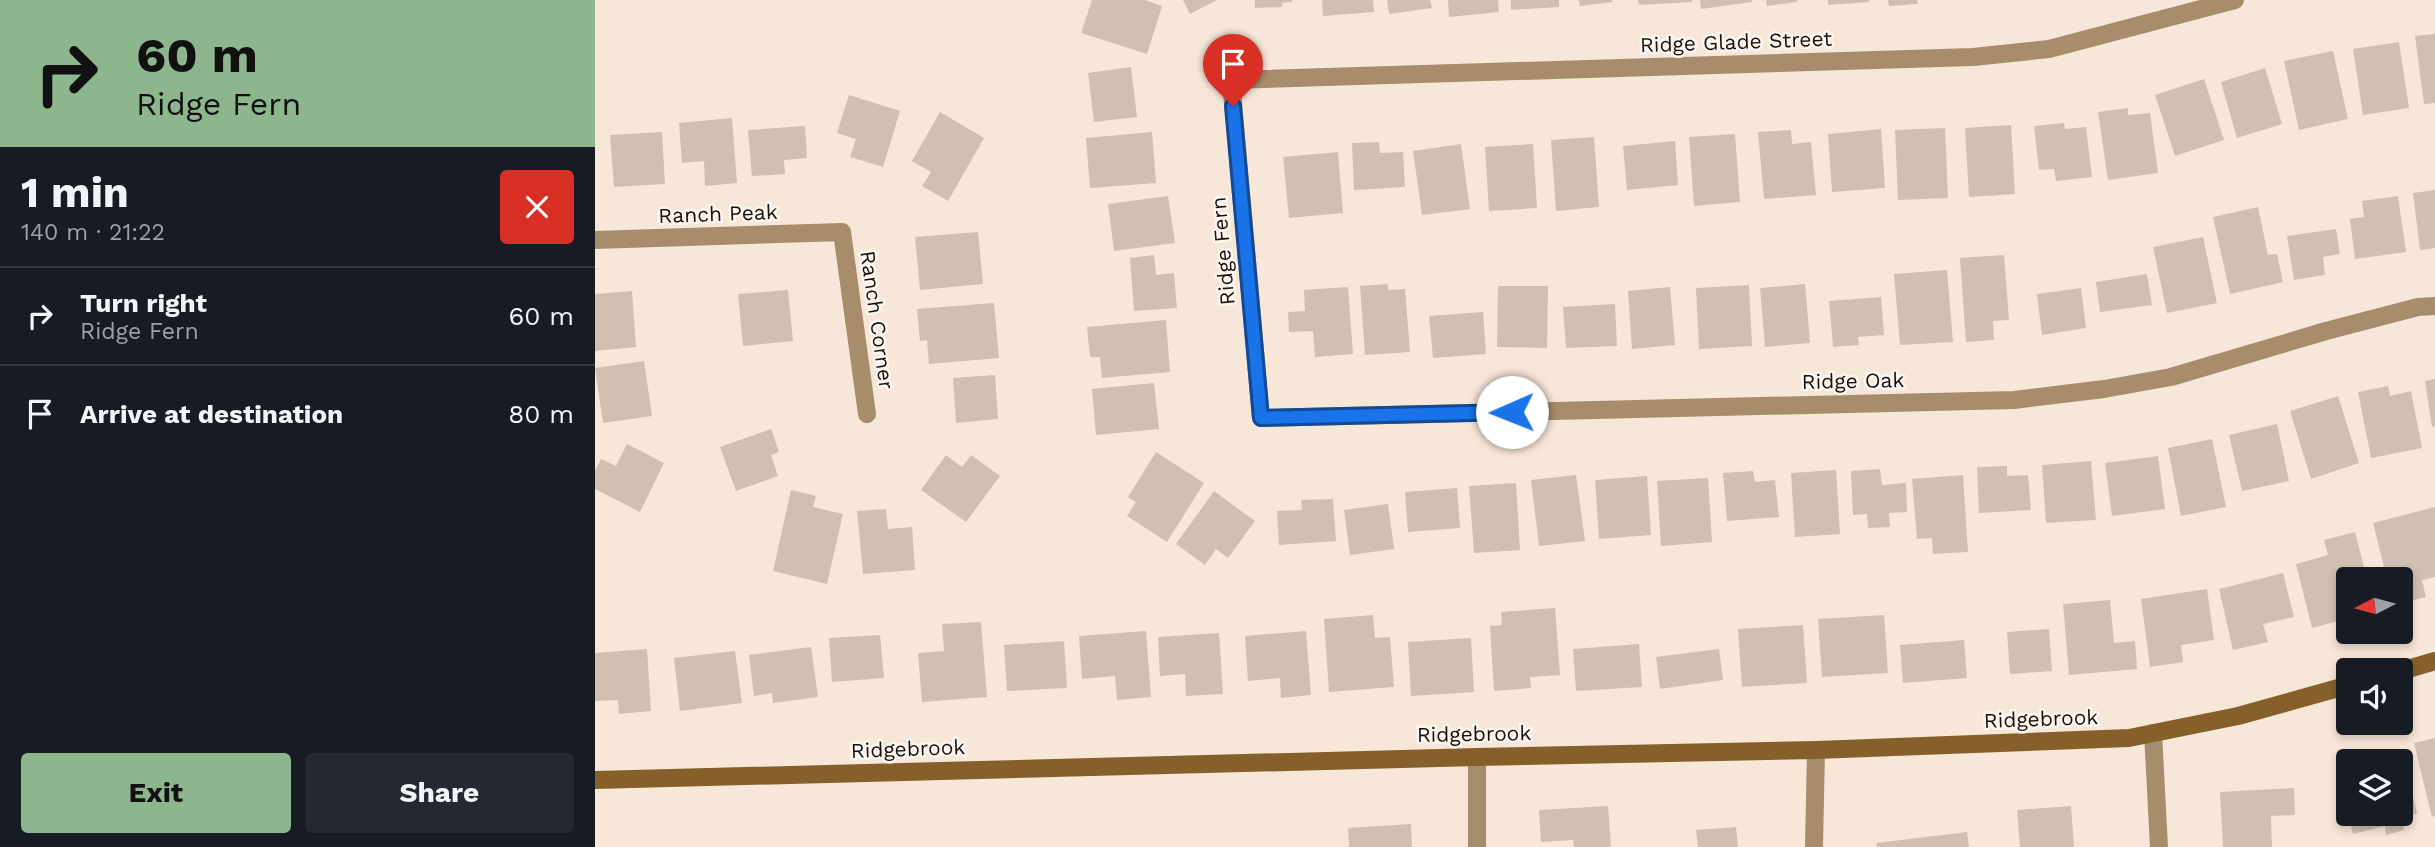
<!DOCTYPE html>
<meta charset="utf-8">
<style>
:root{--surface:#171b24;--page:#242831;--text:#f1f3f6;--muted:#9ea1a6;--line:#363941;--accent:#8db58e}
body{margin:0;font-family:"Work Sans",sans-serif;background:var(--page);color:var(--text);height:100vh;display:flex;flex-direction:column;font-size:26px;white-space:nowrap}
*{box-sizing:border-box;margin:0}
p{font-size:23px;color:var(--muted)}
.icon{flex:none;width:38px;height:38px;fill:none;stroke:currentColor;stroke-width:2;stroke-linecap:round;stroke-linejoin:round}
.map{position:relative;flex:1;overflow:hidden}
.details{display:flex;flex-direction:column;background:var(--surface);width:595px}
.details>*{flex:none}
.top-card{background:#8db58e;color:#111;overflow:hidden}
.needle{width:46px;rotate:264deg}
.tools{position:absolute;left:1741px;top:567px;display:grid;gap:14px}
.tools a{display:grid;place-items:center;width:77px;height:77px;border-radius:7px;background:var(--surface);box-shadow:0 4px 10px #0003;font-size:35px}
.pin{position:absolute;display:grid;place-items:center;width:60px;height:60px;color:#fff;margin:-72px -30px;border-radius:50% 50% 50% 0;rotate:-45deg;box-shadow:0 0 7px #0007}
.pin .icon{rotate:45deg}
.me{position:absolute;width:77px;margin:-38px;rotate:269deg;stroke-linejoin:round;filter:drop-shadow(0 0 5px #0008)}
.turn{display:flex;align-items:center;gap:24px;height:147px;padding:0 21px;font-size:32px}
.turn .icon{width:91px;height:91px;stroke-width:2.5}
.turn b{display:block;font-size:49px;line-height:60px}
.round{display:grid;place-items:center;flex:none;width:74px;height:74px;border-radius:7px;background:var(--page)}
.overview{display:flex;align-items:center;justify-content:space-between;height:119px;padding:0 21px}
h1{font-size:42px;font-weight:700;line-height:52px}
.action{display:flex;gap:14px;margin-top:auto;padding:14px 21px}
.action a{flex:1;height:80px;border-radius:7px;background:var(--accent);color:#111;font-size:28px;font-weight:700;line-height:80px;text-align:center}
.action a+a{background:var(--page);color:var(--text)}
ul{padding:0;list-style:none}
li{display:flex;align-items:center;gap:21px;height:98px;padding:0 21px;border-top:2px solid var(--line)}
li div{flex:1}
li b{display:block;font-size:26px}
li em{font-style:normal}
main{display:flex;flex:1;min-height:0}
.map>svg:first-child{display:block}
</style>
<main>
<section class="details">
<div class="top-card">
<div class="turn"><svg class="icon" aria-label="right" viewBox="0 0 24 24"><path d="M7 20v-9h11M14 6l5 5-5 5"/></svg><div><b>60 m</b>Ridge Fern</div></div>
</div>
<div class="overview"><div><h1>1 min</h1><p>140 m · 21:22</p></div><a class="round" style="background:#d93025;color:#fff"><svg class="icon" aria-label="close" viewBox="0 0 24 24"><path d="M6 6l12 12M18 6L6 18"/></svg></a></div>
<ul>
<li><svg class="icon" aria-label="right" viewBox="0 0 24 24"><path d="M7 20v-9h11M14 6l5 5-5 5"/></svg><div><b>Turn right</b><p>Ridge Fern</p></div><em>60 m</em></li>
<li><svg class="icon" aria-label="arrive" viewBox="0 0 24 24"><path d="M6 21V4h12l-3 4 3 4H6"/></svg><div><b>Arrive at destination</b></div><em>80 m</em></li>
</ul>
<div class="action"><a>Exit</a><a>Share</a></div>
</section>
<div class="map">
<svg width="1840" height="847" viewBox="0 0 1840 847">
<rect width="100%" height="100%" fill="#f7e7d8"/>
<path fill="#d0c0b2" d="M497,0h53l17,6 -15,48 -66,-21z
M588,0h34l-27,14z
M660,0h37v2l-10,1v4l-27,1z
M727,0h51l1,12 -51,4z
M792,0h43l2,8 -43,6z
M853,0h50l1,12 -50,5z
M916,0h48v7l-48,3z
M984,0h33l1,2 -33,4z
M1043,0h54v2l-53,3z
M1105,0h52v2l-51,7z
M1171,0h31v2l-30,4z
M1233,0h41v2l-41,3z
M1293,0h29l1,4 -29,2z
M1840,34v69l-11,1 -9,-68z
M1804,42l10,66 -46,7 -10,-66z
M1738,51l15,68 -49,11 -15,-69z
M536,67l6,50 -43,5 -6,-49z
M1670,68l17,56 -45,14 -16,-56z
M1609,79l20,61 -49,16 -20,-61z
M254,95l51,16 -17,56 -33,-10 6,-18 -19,-6z
M1533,108v7l22,-2 8,60 -50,7 -10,-68z
M345,112l44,26 -36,63 -26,-15 9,-14 -19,-11z
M137,118l5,65 -32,3 -1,-25 -22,2 -3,-40z
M1469,123l1,6 21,-2 6,50 -36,4 -2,-12 -15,1 -5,-44z
M1416,125l4,69 -46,3 -4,-69z
M210,126l2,32 -23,2 1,14 -33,2 -4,-46z
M1350,128l3,70 -50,2 -3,-70z
M1286,129l4,59 -53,4 -4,-58z
M1196,130l1,14 19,-2 5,53 -52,4 -6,-67z
M67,132l3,52 -51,3 -4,-52z
M557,132l4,51 -66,5 -4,-50z
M1140,134l5,68 -46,4 -5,-69z
M999,137l5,70 -43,4 -5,-71z
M1080,141l3,44 -51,5 -4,-44z
M784,142l1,11 23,-1 2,35 -51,3 -2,-47z
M866,144l9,65 -48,6 -9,-64z
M938,144l4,64 -48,3 -4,-64z
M743,152l5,61 -54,5 -6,-61z
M1840,190v58l-15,2 -7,-57z
M573,196l7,47 -61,8 -6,-47z
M1803,196l8,56 -51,7 -5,-40 14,-2 -2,-16z
M1663,207l10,48 9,-1 6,28 -53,12 -17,-77z
M1741,229l4,25 -17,3 2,18 -31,5 -7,-44z
M383,232l5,52 -63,6 -5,-53z
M1608,237l14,66 -50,10 -14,-66z
M559,255l2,20 18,-2 3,35 -43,3 -4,-53z
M1409,255l5,65 -16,1 1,19 -28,2 -6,-84z
M1352,270l6,72 -53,3 -6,-71z
M1552,274l5,31 -52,7 -4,-30z
M793,284v6l17,-1 5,63 -45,3 -5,-69z
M1210,284l5,59 -45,4 -5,-59z
M1154,285l3,61 -53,3 -3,-61z
M903,286h50l-1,62 -50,-1z
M753,287l5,67 -38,3 -2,-26 -24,1 -1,-20 17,-1 -1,-21z
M1075,287l5,58 -43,4 -4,-58z
M1486,288l5,40 -44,7 -5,-41z
M193,290l5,51 -50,5 -5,-52z
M37,291l4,56 -41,4v-57z
M1286,297l3,38 -26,2 1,8 -26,2 -4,-46z
M399,303l5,55 -70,6 -2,-24 -7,1 -3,-32z
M1020,304l2,42 -51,2 -3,-41z
M888,312l3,42 -53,4 -4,-42z
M571,320l4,52 -68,6 -2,-21h-10l-3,-30z
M49,361l8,55 -49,7 -8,-55z
M400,375l3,44 -42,4 -3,-45z
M1840,379v47l-3,1 -7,-46z
M559,383l5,46 -63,6 -4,-46z
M1793,386l2,10 21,-5 11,57 -51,10 -13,-66z
M1743,396l21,67 -48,16 -21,-68z
M1682,424l12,57 -47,10 -13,-56z
M176,429l8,23 -8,3 7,21 -42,15 -16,-44z
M1617,439l14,68 -45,9 -13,-68z
M32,444l37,19 -24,49 -45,-23v-18l6,-12 15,7z
M561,452l48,31 -37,59 -40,-26 9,-14 -8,-5z
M351,455l16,12 9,-12 29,21 -34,46 -45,-32z
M1563,456l7,53 -53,7 -7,-53z
M1496,461l5,59 -50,3 -4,-58z
M1412,466v10l21,-1 3,35 -52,3 -2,-46z
M1285,469l2,16 24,-2 1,29 -18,1 1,14 -22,1 -1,-14 -14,1 -2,-44z
M1241,470l4,64 -45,3 -4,-64z
M1158,471l2,11 20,-2 4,37 -52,4 -4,-48z
M981,475l9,66 -46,5 -8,-66z
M1368,475l5,77 -35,2 -1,-16 -15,1 -5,-60z
M1052,476l4,59 -52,4 -4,-59z
M1113,478l4,64 -51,4 -4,-65z
M921,483l4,67 -46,3 -5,-67z
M862,488l3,40 -52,4 -3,-40z
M196,490l25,6 -3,11 30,7 -16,70 -54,-13z
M619,491l41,30 -27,37 -12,-9 -11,16 -29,-21z
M738,499l3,42 -57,4 -2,-34 25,-1 -1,-10z
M793,504l6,45 -44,6 -6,-45z
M1840,507v70l-13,3 4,17 -25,6v-24h-14l-14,-56z
M291,509l2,20 24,-2 3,43 -52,4 -6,-63z
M1760,532l12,47h-18v24l-4,1 4,14 -37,10 -16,-64 32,-9 -4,-15z
M1688,573l11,44 -31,7 5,18 -35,8 -14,-61z
M1612,589l7,51 -33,5 2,17 -33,5 -9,-68z
M1515,600l4,43 21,-2 2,28 -68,6 -6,-71z
M960,608l5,67 -30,2 1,11 -37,3 -4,-65 12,-1 -1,-13z
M778,615l2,23 15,-1 4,50 -65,5 -5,-73z
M1289,615l4,58 -66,4 -4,-58z
M386,622l6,75 -65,5 -4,-49 26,-2 -2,-27z
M1208,625l4,58 -65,4 -4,-58z
M1454,629l3,42 -42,3 -3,-42z
M551,631l5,66 -34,3 -2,-24 -33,3 -3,-43z
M711,631l5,64 -30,3 -1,-20 -32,3 -3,-45z
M624,633l4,61 -37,2 -1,-22 -25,2 -2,-39z
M285,635l4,43 -52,4 -3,-44z
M876,638l3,54 -63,4 -3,-54z
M1369,640l3,38 -64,5 -3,-38z
M469,641l3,47 -60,3 -3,-46z
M1044,644l3,43 -66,4 -3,-42z
M216,647l7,50 -45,6 -1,-10 -18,3 -5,-41z
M52,649l4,62 -32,3 -1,-14 -23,1v-48z
M1124,649l4,31 -63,9 -4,-32z
M140,651l7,52 -62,8 -6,-53z
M1840,738v78l-3,1 -18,-74z
M1810,761l12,53 -16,4 3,12 -18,5 -1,-9 -32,8 -5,-20h53v-52z
M1754,763v49h-2l-11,-46z
M1699,788l1,27 -24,1 1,31h-49l-3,-55z
M1013,806l3,41h-37l-1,-7 -32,2 -2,-32z
M1476,806l3,41h-54l-3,-37z
M816,824l1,23h-63l-1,-19z
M1141,827l2,20h-40l-2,-17z
M1372,832l2,15h-92l-1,-4z"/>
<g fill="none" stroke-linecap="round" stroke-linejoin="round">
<path stroke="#a78d6c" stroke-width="18" d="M1640,0l-186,49 -76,8 -742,23 30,338 753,-18 90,-11 67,-12 155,-46 92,-24 17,-1
M0,240l247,-8 25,182
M1558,733l6,114
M882,847v-90
M1219,847l2,-97"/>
<path stroke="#85602b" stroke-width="18" d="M1806,671l34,-10
M0,780l882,-23 339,-7 313,-12 109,-22 111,-31"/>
</g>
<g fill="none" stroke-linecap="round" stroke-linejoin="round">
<defs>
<path id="route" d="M638,106l28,312 251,-6"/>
</defs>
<use href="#route" stroke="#114b97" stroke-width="18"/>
<use href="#route" stroke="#1a73e8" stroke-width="12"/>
</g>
<g text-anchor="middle" stroke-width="5" stroke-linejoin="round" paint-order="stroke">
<g font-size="21" fill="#18130e" stroke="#fdf6f0">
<text transform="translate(1141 42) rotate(-2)" y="7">Ridge Glade Street</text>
<text transform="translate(123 214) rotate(-2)" y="7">Ranch Peak</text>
<text transform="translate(628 251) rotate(-95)" y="7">Ridge Fern</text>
<text transform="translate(282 320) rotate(82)" y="7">Ranch Corner</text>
<text transform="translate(1258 381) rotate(-1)" y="7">Ridge Oak</text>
<text transform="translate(1446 719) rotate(-2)" y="7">Ridgebrook</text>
<text transform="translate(879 734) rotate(-1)" y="7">Ridgebrook</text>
<text transform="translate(313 749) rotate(-2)" y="7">Ridgebrook</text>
</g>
</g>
</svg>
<div class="tools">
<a><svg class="needle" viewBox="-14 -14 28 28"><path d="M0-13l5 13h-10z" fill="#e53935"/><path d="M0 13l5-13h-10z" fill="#9ea1a6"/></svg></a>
<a><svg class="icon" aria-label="sound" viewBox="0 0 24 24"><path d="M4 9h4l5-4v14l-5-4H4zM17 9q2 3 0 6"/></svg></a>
<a><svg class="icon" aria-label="layers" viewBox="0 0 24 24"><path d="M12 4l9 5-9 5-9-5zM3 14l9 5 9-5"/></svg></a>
</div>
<div class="pin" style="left:638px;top:106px;background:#d93025"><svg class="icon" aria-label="arrive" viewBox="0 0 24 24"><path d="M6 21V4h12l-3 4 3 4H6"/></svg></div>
<svg class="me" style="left:917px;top:412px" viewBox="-20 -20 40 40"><circle r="19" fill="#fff"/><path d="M0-13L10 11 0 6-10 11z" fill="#1a73e8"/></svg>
</div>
</main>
